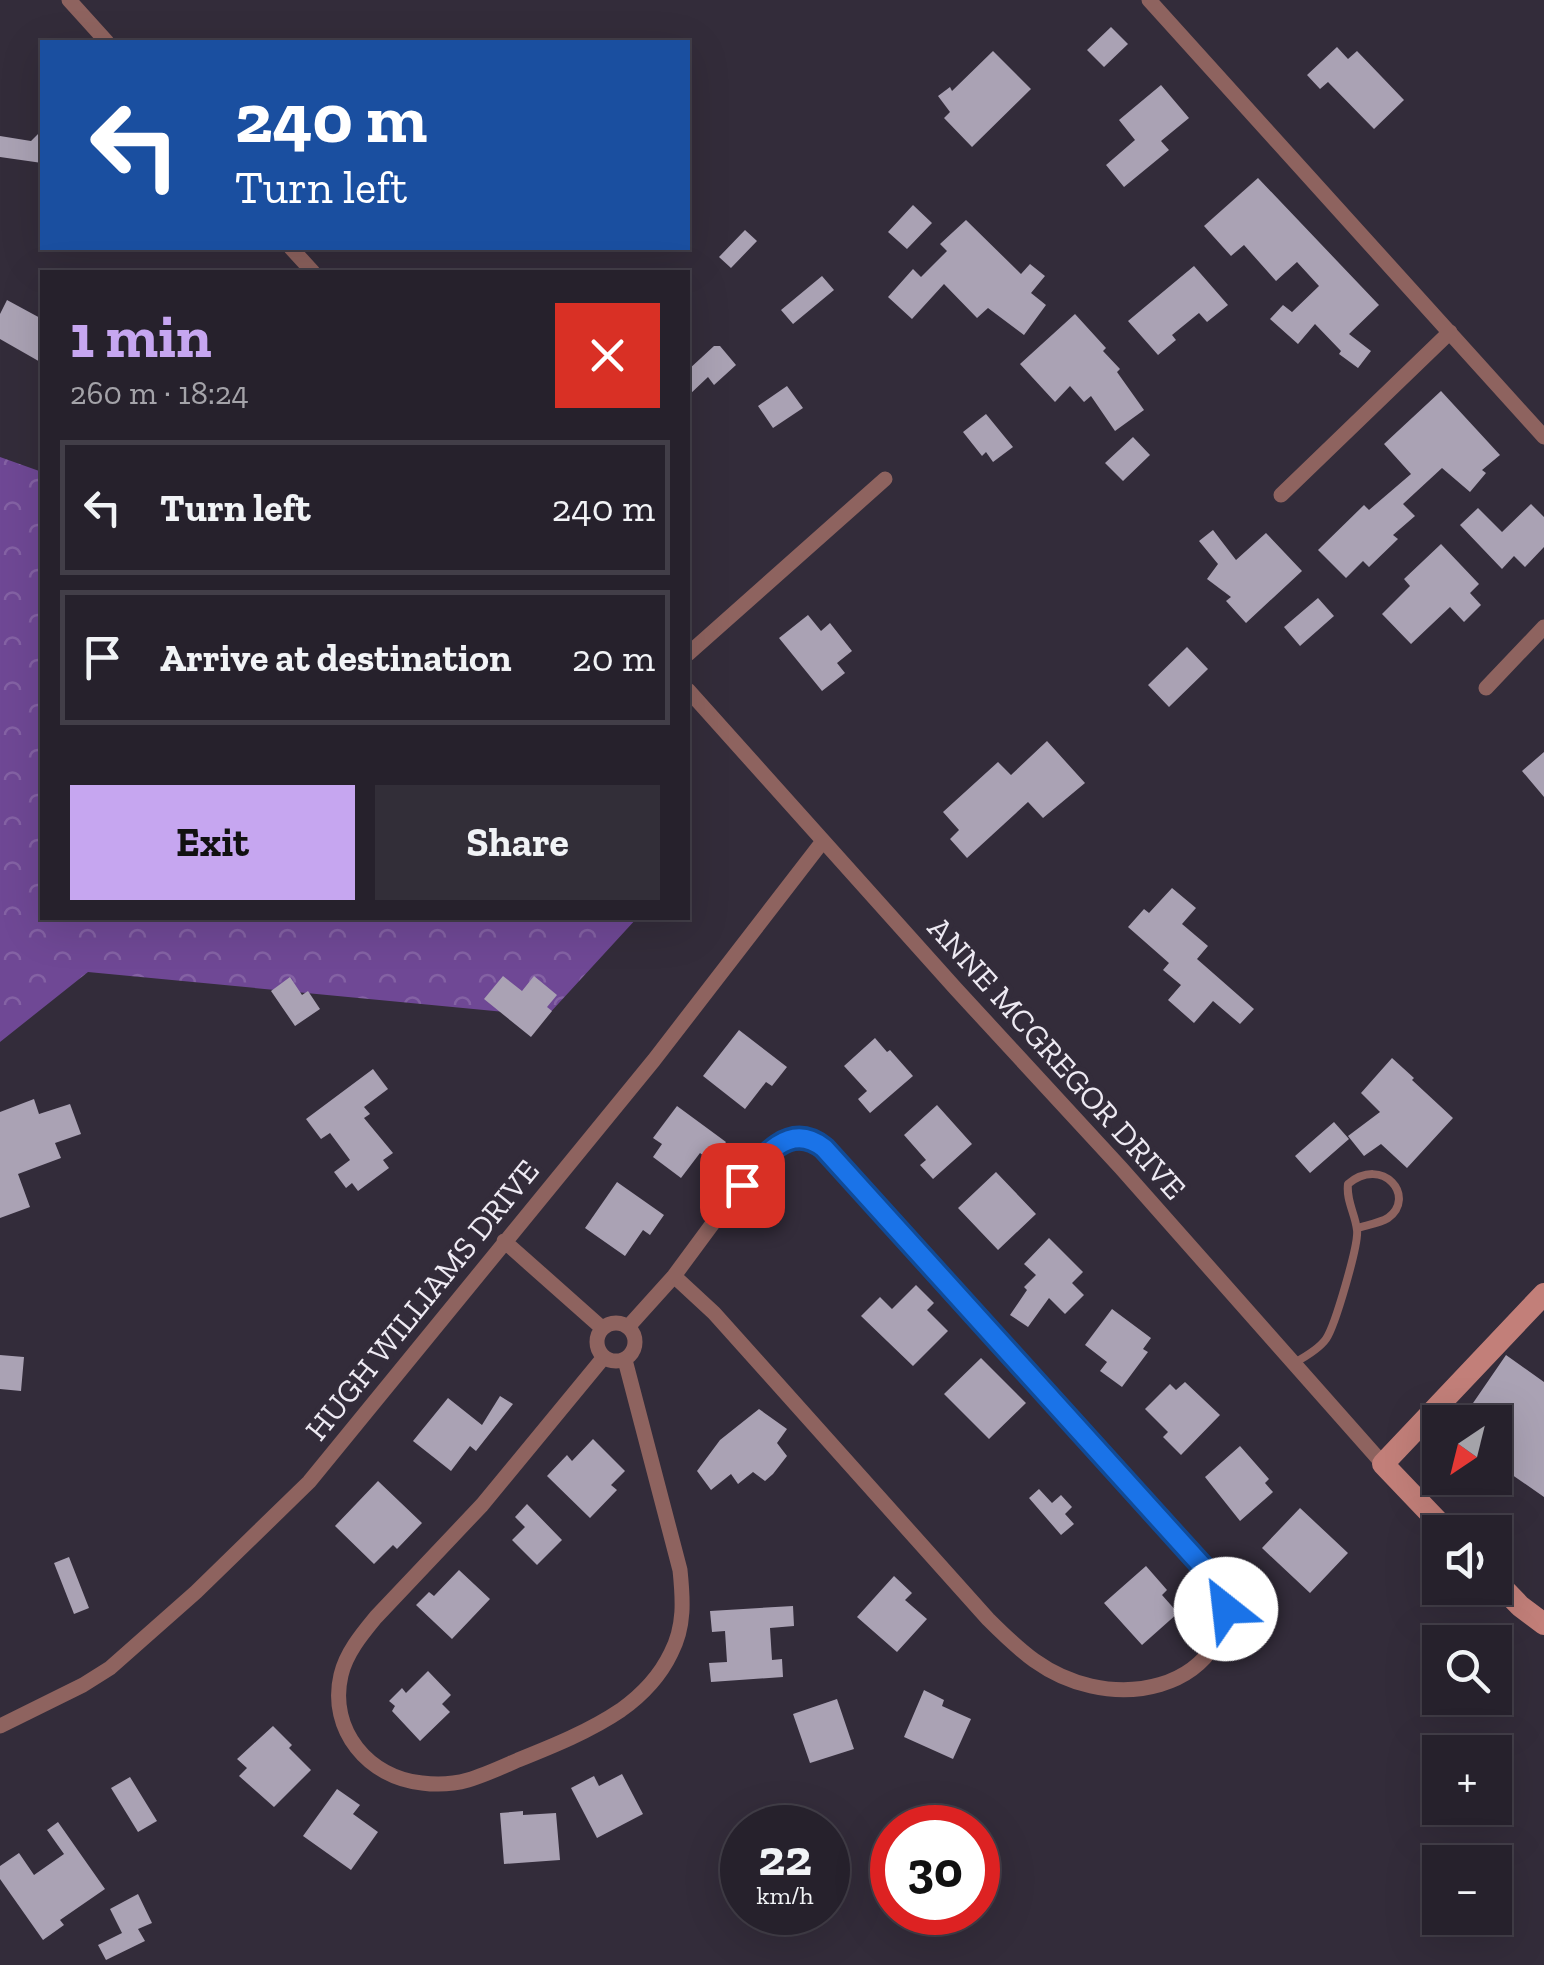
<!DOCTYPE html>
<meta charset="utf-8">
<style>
:root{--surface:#26212c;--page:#322e38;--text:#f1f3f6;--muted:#a4a3a9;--line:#423e48;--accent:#c6a6f0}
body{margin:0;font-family:"Zilla Slab",serif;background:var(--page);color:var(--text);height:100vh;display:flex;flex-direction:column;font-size:38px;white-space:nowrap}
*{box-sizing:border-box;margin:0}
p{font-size:32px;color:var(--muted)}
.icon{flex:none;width:55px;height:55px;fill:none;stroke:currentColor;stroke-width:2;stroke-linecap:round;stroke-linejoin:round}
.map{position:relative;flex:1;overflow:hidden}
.panel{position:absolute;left:40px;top:270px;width:650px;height:650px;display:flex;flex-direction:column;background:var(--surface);border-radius:0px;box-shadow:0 10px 40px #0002,0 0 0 2px var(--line)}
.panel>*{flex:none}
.top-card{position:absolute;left:40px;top:40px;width:650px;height:210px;border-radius:0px;box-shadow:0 10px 40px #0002,0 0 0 2px var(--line);background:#1a4fa0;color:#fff;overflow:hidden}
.needle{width:65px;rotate:215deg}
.controls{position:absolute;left:1422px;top:1405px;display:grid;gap:20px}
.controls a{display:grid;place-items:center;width:90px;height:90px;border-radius:0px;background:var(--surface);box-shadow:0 10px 40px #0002,0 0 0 2px var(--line);font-size:50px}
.speed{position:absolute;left:720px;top:1805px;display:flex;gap:20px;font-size:50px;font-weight:700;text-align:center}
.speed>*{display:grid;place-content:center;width:130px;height:130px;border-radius:50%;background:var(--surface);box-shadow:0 10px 40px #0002,0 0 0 2px var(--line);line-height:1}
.speed small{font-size:25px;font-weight:400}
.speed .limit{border:15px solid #d22;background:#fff;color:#111}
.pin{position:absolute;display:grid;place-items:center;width:85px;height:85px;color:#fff;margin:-42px;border-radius:20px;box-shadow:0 5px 15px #0006}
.me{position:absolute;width:110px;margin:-55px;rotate:331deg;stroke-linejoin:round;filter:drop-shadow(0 0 8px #0008)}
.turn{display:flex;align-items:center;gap:35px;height:210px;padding:0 30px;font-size:45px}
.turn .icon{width:130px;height:130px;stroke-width:2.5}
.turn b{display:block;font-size:70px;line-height:85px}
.round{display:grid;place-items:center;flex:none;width:105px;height:105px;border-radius:0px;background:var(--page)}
.head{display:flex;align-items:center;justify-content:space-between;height:170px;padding:0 30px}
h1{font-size:60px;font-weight:800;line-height:75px;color:var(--accent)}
.button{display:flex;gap:20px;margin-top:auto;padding:20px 30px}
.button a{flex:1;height:115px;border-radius:0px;background:var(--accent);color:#111;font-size:40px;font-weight:800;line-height:115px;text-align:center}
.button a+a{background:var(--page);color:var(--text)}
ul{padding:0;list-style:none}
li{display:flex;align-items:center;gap:30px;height:135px;margin:0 20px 15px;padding:0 10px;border:5px solid var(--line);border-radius:0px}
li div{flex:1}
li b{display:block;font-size:38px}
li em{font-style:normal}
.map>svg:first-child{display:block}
</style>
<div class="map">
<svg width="1544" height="1965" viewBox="0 0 1544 1965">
<defs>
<pattern id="forest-crowns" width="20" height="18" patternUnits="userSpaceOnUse" patternTransform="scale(2.5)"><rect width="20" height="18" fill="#6f4895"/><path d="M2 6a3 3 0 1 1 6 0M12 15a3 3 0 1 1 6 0" fill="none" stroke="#8462a4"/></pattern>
</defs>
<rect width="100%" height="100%" fill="#332c3a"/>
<path fill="url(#forest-crowns)" d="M0,457l42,15v446h595l-90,98 -459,-44 -88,70z"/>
<path fill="#aaa2b4" d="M1111,27l17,17 -24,23 -17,-17z
M1337,47l11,12 9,-8 47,49 -30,29 -46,-47 -8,7 -13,-14z
M993,51l38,38 -59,58 -28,-29 6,-6 -12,-16 12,-9 2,4z
M1161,85l28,33 -28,23 8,9 -45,37 -18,-22 29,-25 -16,-20z
M42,130v33l-42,-6v-21l31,5z
M1258,178l121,127 -30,29 22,17 -13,17 -19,-14 2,-3 -26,-27 -17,20 -28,-25 13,-14 9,7 27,-26 -22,-24 -21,19 -32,-36 -13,11 -27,-30z
M913,205l19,18 -25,26 -19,-17z
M966,220l55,54 9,-10 15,12 -14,17 15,12 -22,30 -36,-27 -11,10 -33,-34 -32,35 -24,-22 25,-28 8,8 26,-26 -7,-7z
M745,230l12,11 -26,27 -12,-11z
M1194,266l34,39 -21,17 -8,-9 -27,22 4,5 -18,15 -30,-34z
M822,276l12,14 -41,34 -12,-14z
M7,300l35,19v44l-42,-24v-25z
M1075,314l31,34 -3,3 17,18 -3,3 27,38 -29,21 -24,-35 -7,6 -14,-16 -15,16 -35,-38z
M714,346h6l16,19 -22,20 -6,-8 -20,19v-26z
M787,386l16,22 -30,20 -15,-22z
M1441,391l59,64 -18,15 4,3 -16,19 -28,-24 -39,36 12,12 -22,19 5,4 -29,28 -6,-6 -17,17 -28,-28 46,-45 5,5 42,-36 -27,-30z
M986,414l27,33 -20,15 -7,-10 -4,4 -19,-24z
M1133,437l17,18 -27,26 -18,-18z
M1531,504l13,13v30l-19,20 -11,-11 -12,13 -42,-44 18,-17 24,24z
M1213,530l23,30 30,-27 36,38 -56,52 -20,-22 5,-4 -24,-18 11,-15 -19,-23z
M1441,544l38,40 -9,9 11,12 -17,17 -14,-15 -39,37 -29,-30 28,-28 -6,-7z
M1318,598l16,18 -34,30 -16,-19z
M808,615l13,16 9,-8 22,28 -15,12 8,10 -23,18 -43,-53z
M1187,647l21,22 -39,38 -21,-22z
M1047,741l38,42 -42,35 -15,-16 -61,56 -17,-19 9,-9 -16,-18 55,-50 13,13z
M1544,752v45l-22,-26z
M1172,888l24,20 -14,16 26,22 -11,13 57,50 -14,15 -27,-23 -19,22 -26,-23 13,-15 -18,-15 6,-7 -41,-36 16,-18 5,4z
M503,976l19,15 12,-15 23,19 -10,12 5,4 -21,26 -47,-38z
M290,977l12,18 6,-4 12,18 -25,17 -24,-35z
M739,1030l48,37 -15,19 -6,-4 -21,27 -42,-33z
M875,1038l12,14 3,-2 23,26 -43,37 -12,-14 9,-8 -23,-25z
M1392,1058l22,20 -2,2 41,38 -46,50 -26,-24 -17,12 -16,-20 32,-24 -19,-19z
M373,1069l15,20 -24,18 6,7 -6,4 29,35 -10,7 6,8 -31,23 -6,-8 -6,5 -12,-16 16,-12 -20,-27 -9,6 -15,-20z
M34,1099l5,15 31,-10 11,30 -26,9 6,15 -43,16 12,33 -30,11v-106z
M937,1105l35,39 -39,35 -13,-14 6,-5 -22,-25z
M677,1106l49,36 -15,20 -11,-9 -19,25 -28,-21 9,-13 -9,-6z
M1334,1122l15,17 -39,34 -15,-17z
M996,1172l40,42 -38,36 -40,-42z
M617,1182l47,33 -14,20 -7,-5 -18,26 -40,-28z
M1049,1238l34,34 -11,11 12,12 -19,19 -16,-16 -21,29 -18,-12 17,-25 -3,-3 12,-12 -12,-11z
M916,1285l18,18 -7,7 21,21 -35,35 -52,-50 19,-19 12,12z
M1112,1309l39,29 -8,11 5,3 -26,35 -22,-16 7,-9 -22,-17z
M0,1355l24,2 -3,34 -21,-2z
M1506,1355l38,27v115l-49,-34v-41h-35z
M981,1358l45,45 -37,36 -45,-45z
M1185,1382l35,33 -39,40 -18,-18 5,-5 -23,-23 25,-25 6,6z
M500,1396l13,8 -37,47 -6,-5 -19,25 -38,-30 35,-43 34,27z
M759,1409l28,20 -10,14 10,13 -14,18 -8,7 -12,-9 -15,12 -7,-10 -20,16 -14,-19 23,-31z
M593,1439l32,32 -14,14 6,5 -27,28 -43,-42 20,-21 5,6z
M1240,1446l29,33 -4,4 8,9 -33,29 -35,-44z
M378,1481l44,42 -25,26 -4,-4 -19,19 -39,-38z
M1039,1489l13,14 9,-8 11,12 -7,7 9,10 -13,11 -32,-37z
M527,1504l35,36 -25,25 -25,-25 13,-13 -10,-10z
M1300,1508l48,45 -38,40 -48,-45z
M69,1557l20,51 -15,6 -20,-51z
M1146,1566l21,24 -5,5 16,18 -36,32 -38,-42z
M459,1570l31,29 -38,40 -36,-34 13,-13 5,4z
M894,1576l18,17 -7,7 22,19 -30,33 -40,-35z
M793,1606l1,20 -24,2 2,32 10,-1 1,18 -72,5 -2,-19 18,-1 -2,-31 -13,1 -2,-21z
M428,1671l23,24 -9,9 8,8 -30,29 -28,-30 3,-5 -6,-5 13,-13 4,5z
M924,1690l20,10 -2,6 29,13 -18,40 -49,-22z
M837,1699l17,50 -44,14 -17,-49z
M273,1726l19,19 -3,3 22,22 -37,37 -35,-31 8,-8 -10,-9z
M622,1774l21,40 -46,24 -26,-50 23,-12 5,10z
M130,1777l27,44 -19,11 -27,-44z
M337,1789l23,16 -7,9 25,18 -27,38 -48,-34z
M523,1811v4l33,-2 4,47 -56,4 -4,-51z
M58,1822l47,67 -45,31 4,5 -21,15 -43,-61v-13l19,-13 15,22 30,-21 -17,-24z
M138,1894l14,29 -14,6 7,12 -39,19 -8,-15 24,-12 -12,-24z"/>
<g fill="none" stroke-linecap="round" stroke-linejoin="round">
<path stroke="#8e635f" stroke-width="8" d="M1294,1363c11,-6 25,-14 32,-24 9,-13 33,-95 31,-109 -2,-17 -11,-29 -9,-46 35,-29 69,13 40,34 -8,5 -21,7 -31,10"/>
<path stroke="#8e635f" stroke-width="15" d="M69,0l38,42
M1149,0l395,437
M291,248l22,24
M1281,495l169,-163
M688,654l197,-175
M1486,688l58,-61
M688,690l268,299 165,179 262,296
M504,1241l98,87
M597 1342a19 19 0 1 1 38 0a19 19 0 1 1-38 0Z
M628,1327l46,-51 90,-122c18,-14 41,-22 60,-6l389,431c5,9 11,18 12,29 2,13 -3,25 -10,36 -26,42 -79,52 -124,42 -45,-10 -72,-36 -103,-67l-274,-306 -40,-37
M604,1357l-122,148 -106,112c-14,17 -30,36 -35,58 -13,55 28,103 81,108 15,2 32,1 46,-3 17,-5 34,-13 50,-20 35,-14 72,-29 103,-50 21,-15 39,-34 50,-57 14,-27 12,-54 9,-83l-55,-210
M0,1726l83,-41 27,-17 86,-76 113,-110 345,-422 169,-219"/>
<path stroke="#c27f79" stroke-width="22" d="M1448,1532l-65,-68 161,-170
M1495,1580l25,26 24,18"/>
</g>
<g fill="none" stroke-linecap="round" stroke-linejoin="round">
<defs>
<path id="route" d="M742,1185c19,-26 46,-65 82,-37l390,431 12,30"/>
</defs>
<use href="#route" stroke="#114b97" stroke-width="25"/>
<use href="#route" stroke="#1a73e8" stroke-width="18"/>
</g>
<g text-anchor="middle" stroke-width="10" stroke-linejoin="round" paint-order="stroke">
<g font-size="32" fill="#ede9f2" stroke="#332c3a">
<text transform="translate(1057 1058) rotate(48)" y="11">ANNE MCGREGOR DRIVE</text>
<text transform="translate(422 1300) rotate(-51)" y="11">HUGH WILLIAMS DRIVE</text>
</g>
</g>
</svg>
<div class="controls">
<a><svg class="needle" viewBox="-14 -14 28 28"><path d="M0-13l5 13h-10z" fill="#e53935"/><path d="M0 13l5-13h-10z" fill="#a4a3a9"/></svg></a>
<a><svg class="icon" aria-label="sound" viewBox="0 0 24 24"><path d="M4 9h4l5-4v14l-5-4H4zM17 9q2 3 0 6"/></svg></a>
<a><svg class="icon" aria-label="search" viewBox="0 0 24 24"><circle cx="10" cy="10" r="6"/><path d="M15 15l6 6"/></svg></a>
<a>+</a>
<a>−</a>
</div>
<div class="speed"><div>22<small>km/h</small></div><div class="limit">30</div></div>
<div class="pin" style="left:742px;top:1185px;background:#d93025"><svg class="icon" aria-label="arrive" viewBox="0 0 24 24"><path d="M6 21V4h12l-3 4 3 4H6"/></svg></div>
<svg class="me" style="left:1226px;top:1609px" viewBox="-20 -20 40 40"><circle r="19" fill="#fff"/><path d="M0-13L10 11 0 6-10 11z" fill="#1a73e8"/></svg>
<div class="top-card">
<div class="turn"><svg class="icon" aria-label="left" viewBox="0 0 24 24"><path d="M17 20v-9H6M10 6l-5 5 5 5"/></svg><div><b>240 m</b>Turn left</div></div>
</div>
<section class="panel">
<div class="head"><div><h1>1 min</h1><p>260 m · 18:24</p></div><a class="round" style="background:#d93025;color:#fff"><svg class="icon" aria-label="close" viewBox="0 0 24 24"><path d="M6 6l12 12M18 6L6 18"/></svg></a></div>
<ul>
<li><svg class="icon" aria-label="left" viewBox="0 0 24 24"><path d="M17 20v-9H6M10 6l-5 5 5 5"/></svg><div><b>Turn left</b></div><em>240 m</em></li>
<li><svg class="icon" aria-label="arrive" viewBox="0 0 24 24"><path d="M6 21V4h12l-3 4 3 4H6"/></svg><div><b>Arrive at destination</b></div><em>20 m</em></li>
</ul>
<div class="button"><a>Exit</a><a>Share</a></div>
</section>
</div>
